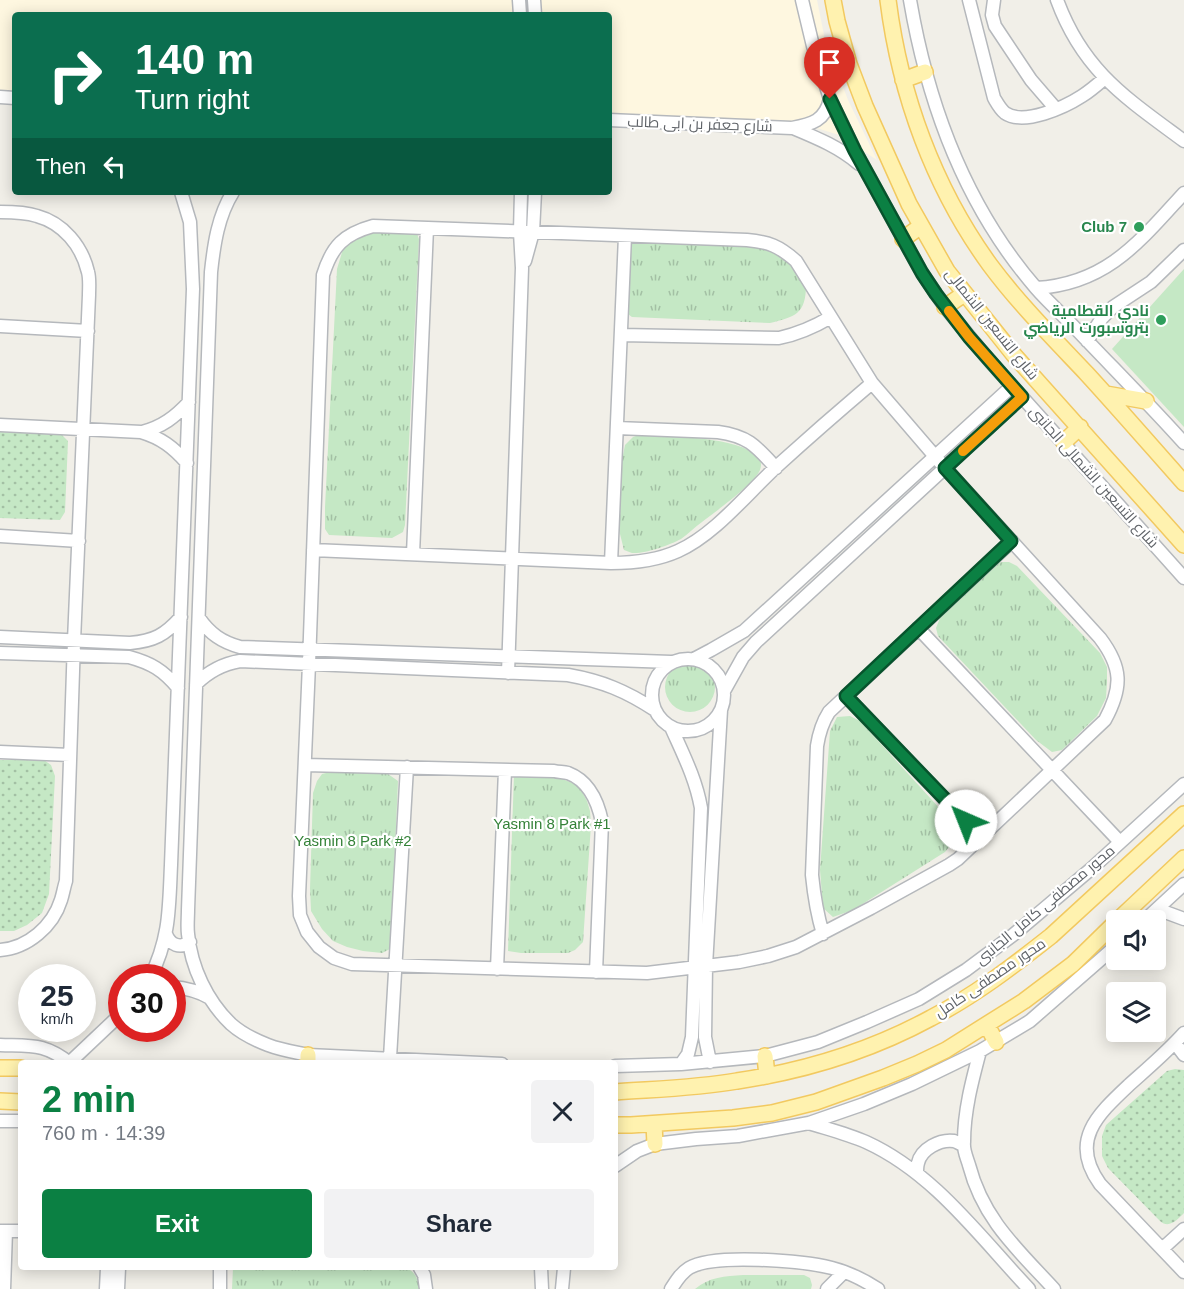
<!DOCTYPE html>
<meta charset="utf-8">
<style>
:root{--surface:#fff;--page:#f2f2f3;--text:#1f2937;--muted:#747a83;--accent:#0b8043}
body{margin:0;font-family:Helvetica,Cairo,sans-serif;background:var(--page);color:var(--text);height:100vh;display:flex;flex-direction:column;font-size:22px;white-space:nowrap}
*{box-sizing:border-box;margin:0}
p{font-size:20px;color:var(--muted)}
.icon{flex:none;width:33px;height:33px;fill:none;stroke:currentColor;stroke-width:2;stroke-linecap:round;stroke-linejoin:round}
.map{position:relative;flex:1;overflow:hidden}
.sheet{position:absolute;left:18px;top:1060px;width:600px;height:210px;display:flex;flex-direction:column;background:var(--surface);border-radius:6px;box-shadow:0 3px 15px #0003}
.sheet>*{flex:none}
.top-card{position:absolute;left:12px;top:12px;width:600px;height:183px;border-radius:6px;box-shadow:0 3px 15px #0003;background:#0b6e4f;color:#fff;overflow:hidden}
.buttons{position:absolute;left:1106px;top:910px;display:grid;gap:12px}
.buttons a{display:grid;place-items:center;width:60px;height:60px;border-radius:6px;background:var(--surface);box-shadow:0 3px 15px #0003;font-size:30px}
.speed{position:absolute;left:18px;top:964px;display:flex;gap:12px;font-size:30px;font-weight:700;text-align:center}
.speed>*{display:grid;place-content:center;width:78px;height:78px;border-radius:50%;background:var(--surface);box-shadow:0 3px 15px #0003;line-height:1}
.speed small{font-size:15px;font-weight:400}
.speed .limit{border:9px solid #d22;background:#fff;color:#111}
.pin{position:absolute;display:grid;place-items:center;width:51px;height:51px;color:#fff;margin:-62px -26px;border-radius:50% 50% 50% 0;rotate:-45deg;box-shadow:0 0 6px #0007}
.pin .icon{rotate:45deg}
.me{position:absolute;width:66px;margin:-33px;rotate:316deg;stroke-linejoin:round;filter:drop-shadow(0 0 4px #0008)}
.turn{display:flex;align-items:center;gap:21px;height:126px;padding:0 24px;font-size:27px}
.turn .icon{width:78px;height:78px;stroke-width:2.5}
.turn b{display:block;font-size:42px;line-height:51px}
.then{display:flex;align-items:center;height:57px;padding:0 24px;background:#0003;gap:12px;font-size:22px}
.round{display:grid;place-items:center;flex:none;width:63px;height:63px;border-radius:6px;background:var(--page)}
.summary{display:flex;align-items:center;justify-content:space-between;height:102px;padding:0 24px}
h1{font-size:36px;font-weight:700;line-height:45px;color:var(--accent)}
.cta{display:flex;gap:12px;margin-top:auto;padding:12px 24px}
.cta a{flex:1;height:69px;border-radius:6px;background:var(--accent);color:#fff;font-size:24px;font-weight:700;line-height:69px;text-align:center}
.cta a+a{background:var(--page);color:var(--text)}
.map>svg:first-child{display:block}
</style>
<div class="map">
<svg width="1184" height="1289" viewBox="0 0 1184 1289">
<defs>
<pattern id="grass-dots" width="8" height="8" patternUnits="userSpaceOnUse" patternTransform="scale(1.5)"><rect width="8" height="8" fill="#c5e8c5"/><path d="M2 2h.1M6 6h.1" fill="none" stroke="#a3c0a4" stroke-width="1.8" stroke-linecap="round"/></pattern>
<pattern id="park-tufts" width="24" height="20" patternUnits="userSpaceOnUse" patternTransform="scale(1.5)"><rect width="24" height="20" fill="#c5e8c5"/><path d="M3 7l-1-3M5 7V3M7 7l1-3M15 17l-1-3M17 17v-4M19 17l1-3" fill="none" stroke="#a3c0a4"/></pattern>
</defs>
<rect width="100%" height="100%" fill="#f1efe8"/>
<path fill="#fef7e0" d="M0,0h817l8,40 23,60 29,60 -38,-25 -32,-10 -198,-11v-99h-594v76l-15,-1z"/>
<path fill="url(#grass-dots)" d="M0,432l62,3 6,6 -3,71 -5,8 -60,-2z
M0,760h44l7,5 4,11 -6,118 -7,19 -15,12 -13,6h-14z
M1175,1069l9,1v143c-7,7 -15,16 -24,8l-52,-53 -6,-12v-20l4,-11 61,-54z"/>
<path fill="url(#park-tufts)" d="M412,230l5,4 2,5 -14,286 -2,7 -11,6 -63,-3 -4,-6v-22l12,-238 6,-20 22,-17z
M638,241l127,5 25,15 16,24c0,29 -11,32 -36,38l-138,-6 -7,-5 4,-58 3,-10z
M642,434c29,3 96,2 116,23 3,3 4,8 2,13 -5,13 -45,42 -58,52 -7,5 -14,12 -21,17 -11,6 -36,15 -49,14 -3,-1 -5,-2 -8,-3l-5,-20 2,-65 4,-20 8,-8z
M1004,562h5l8,4 83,87 7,14v15l-1,16 -9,18 -35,34 -10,2 -16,-12 -98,-104 -2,-8 4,-10 55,-55z
M665 687a25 25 0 1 1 50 0a25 25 0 1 1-50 0Z
M850,716l10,5 92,101 4,6v11l-11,13 -92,58 -20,7 -10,-9 -3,-38 10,-139 7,-14z
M330,772l58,2 10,7 -7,160 -1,8 -8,4 -19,-2 -16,-4 -14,-6 -11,-12 -11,-18 -1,-22 3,-96 4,-12 5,-7z
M514,774l42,2 23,10 8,15 3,10 1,14 -8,117 -8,8 -7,3h-47l-13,-2z
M233,1268h174c9,5 11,11 12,21h-187z
M743,1275h61l6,3 2,7 -1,4h-116c14,-12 30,-13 48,-14z"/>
<path fill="#c5e8c5" d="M1184,269v158l-72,-78z"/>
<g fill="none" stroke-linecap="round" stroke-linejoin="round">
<defs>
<path id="minor" d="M519,0l1,15
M534,0l1,15
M802,0l11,46 17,53 25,52 67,122 23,34 43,52 196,219
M910,0c18,105 55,206 126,288 13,15 28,28 41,42 36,38 72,74 107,113
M969,0l25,98c3,5 6,11 11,15 19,13 60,-6 77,-17 8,-5 15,-11 23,-18
M994,0l-2,15 3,11 36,54 25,29
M1057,0c26,71 69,98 127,141
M0,97l15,1
M609,120l183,8c20,-4 33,-7 38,-29
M793,128c24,10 46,19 66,36
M233,192c-15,24 -19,52 -22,80l-23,638c0,8 -1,16 0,24 3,33 19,67 43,90 10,9 24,16 37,21 13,5 26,7 40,10l194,9
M0,212c12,0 25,0 37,4 26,7 45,30 51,56 2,7 1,16 1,23l-15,346 -8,240c-2,6 -3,13 -5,19 -8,26 -33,48 -61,50
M373,226l374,14c22,2 32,6 49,21l76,122 73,85 155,170c22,29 23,49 5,82l-147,139 -9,6 -78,43 -75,39 -28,9 -29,6 -92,11 -295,-9 -18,-6 -15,-11 -12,-15 -7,-17 -1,-19 10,-232 14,-389c9,-29 21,-41 50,-49z
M525,261l8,-29 2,-40
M1036,288c71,-4 104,-47 148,-95
M0,326l88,5
M621,335l158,3c19,-4 35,-11 52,-21
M1087,341l15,-23 11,-11 38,-25 33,-32
M0,425l141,7c20,6 32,15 46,31
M617,428l101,4c30,4 38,14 58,36
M142,432c20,-5 33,-15 47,-30
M0,536l79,5
M313,550l298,13c23,0 45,-2 67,-12 36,-16 68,-56 97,-83 32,-29 64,-57 97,-85
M413,554l14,-326
M611,563l14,-327
M199,618c11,16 23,24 41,29l431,15
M918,628l202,214
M0,637l130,6c24,-2 35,-8 51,-26
M0,653l129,4c22,6 34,13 49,31
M652 695a36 36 0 1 1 72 0a36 36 0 1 1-72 0Z
M694,659l17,-9 33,-19 268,-245
M508,673l14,-405 -2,-36 1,-40
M196,684c13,-13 26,-20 44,-23l328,14c34,6 58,16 87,35
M724,691l19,-34 13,-15 266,-245
M846,696l135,141
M671,727c12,27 25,52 30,81l-9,229 -4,17 -7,10
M0,752l70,3
M305,765l249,6c4,1 9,1 14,2 21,8 30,29 34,49l-6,150
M1157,909l27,10
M1144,921l40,-37
M166,934c4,11 14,15 24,8
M823,934c-6,-20 -9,-39 -11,-59l5,-129c2,-13 5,-23 12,-34l183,-171
M497,969l8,-199
M150,978c20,-40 19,-70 21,-113l22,-576 -3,-67 -9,-30
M172,987c15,1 26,4 38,11
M1184,1033c-17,19 -36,35 -55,52 -32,30 -60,56 -29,99l84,88
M1175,1043l9,12
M0,1045c32,1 45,-2 71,19
M980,1051c-8,30 -16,60 -16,91 -1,8 3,16 5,23 14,54 48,84 85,124
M390,1058l17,-291
M710,1062l-5,-25 1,-71 15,-256
M68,1064l54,-51
M615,1066l66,-2 84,-8 53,-14 49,-20 52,-23 47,-29 47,-35 78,-66 93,-85
M0,1121h21
M809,1123c19,6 39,11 57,19 68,31 113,94 163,147
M615,1166l22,-15 18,-7 41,-5 42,-3 71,-13 55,-19 48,-20 68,-33 50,-30 86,-75
M917,1173c0,-3 0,-7 1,-10 3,-14 22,-24 36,-22 3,1 6,3 9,4
M0,1231h21
M1162,1249l22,-20
M420,1268l4,7 2,14
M541,1268l1,21
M4,1289l2,-58
M106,1289l1,-21
M118,1289l1,-21
M220,1289v-21
M562,1289l2,-21
M671,1289c5,-8 10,-16 18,-21 25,-15 114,-7 143,0 16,4 32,12 46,21
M827,1289l17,-17"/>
<path id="major" d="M833,0l4,21 12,43 16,42 44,98 38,67 67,84 170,190
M888,0c12,95 46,188 102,265 29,39 64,74 97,109 33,36 65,73 97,109
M903,80l22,-8
M903,239l18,-13
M945,307l19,-13
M1106,394l40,7
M1064,442l16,-15
M1117,921l67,-63
M987,1025l9,17
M765,1056l2,20
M308,1064v-9
M0,1068h21
M615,1092c41,-3 82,-4 122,-11 67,-10 135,-31 194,-63 43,-22 82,-52 120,-82l133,-122
M0,1101l21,1
M654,1124l1,20
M615,1125h16l102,-7 39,-5 44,-11 67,-24 34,-14 29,-14 78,-49 49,-37 43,-42"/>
</defs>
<use href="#minor" stroke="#b5b8bc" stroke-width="15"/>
<use href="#major" stroke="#f2c960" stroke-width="18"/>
<use href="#minor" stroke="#fff" stroke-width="12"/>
<use href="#major" stroke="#fff2af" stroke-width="15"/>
</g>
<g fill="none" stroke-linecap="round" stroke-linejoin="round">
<defs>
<path id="route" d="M830,99l25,52 67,122 14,21 33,43 53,60 -77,71 66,73 -165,155 120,125"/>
</defs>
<use href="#route" stroke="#07532c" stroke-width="15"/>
<use href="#route" stroke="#0b8043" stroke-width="10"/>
<path stroke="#f59e0b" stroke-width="10" d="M949,311l20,26 53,60 -59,54"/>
</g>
<g fill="#2e9e5b" stroke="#fff" stroke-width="2">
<circle cx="1139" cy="227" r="6"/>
<circle cx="1161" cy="320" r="6"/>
</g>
<g text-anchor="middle" stroke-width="4.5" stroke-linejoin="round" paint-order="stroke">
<g font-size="15" fill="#5f6368" stroke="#fff">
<text transform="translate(700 124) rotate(2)" y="5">شارع جعفر بن ابى طالب</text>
<text transform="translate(992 324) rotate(51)" y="5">شارع التسعين الشمالى</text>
<text transform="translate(1094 477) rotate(48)" y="5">شارع التسعين الشمالى الجانبى</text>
<text transform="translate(1045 905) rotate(-40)" y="5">محور مصطفى كامل الجانبى</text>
<text transform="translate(990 978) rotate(-34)" y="5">محور مصطفى كامل</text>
</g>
<g font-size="15" font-weight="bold" fill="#27864d" stroke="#fff" text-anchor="end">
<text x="1127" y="232">Club 7</text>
<text x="1149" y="316">نادي القطامية<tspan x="1149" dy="17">بتروسبورت الرياضي</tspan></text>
</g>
<g font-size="15" fill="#348238" stroke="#fff">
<text x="552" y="829">Yasmin 8 Park #1</text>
<text x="353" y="846">Yasmin 8 Park #2</text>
</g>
</g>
</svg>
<div class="buttons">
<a><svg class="icon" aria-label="sound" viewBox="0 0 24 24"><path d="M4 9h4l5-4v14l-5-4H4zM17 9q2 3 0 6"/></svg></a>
<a><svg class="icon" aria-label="layers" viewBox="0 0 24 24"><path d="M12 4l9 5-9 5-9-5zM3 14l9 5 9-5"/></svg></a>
</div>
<div class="speed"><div>25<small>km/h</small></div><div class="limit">30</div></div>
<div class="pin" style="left:830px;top:99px;background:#d93025"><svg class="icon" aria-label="arrive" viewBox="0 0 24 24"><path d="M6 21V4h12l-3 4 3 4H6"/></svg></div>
<svg class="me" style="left:966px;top:821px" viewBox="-20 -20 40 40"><circle r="19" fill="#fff"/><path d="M0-13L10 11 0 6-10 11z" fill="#0b8043"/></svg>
<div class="top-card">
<div class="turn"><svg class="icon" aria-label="right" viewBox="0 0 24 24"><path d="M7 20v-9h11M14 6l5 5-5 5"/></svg><div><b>140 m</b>Turn right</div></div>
<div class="then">Then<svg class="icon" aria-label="left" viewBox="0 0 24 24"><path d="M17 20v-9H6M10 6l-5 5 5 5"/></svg></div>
</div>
<section class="sheet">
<div class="summary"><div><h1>2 min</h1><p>760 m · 14:39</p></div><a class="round"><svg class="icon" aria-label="close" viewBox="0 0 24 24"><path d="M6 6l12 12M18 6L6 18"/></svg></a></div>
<div class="cta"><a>Exit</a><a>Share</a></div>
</section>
</div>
